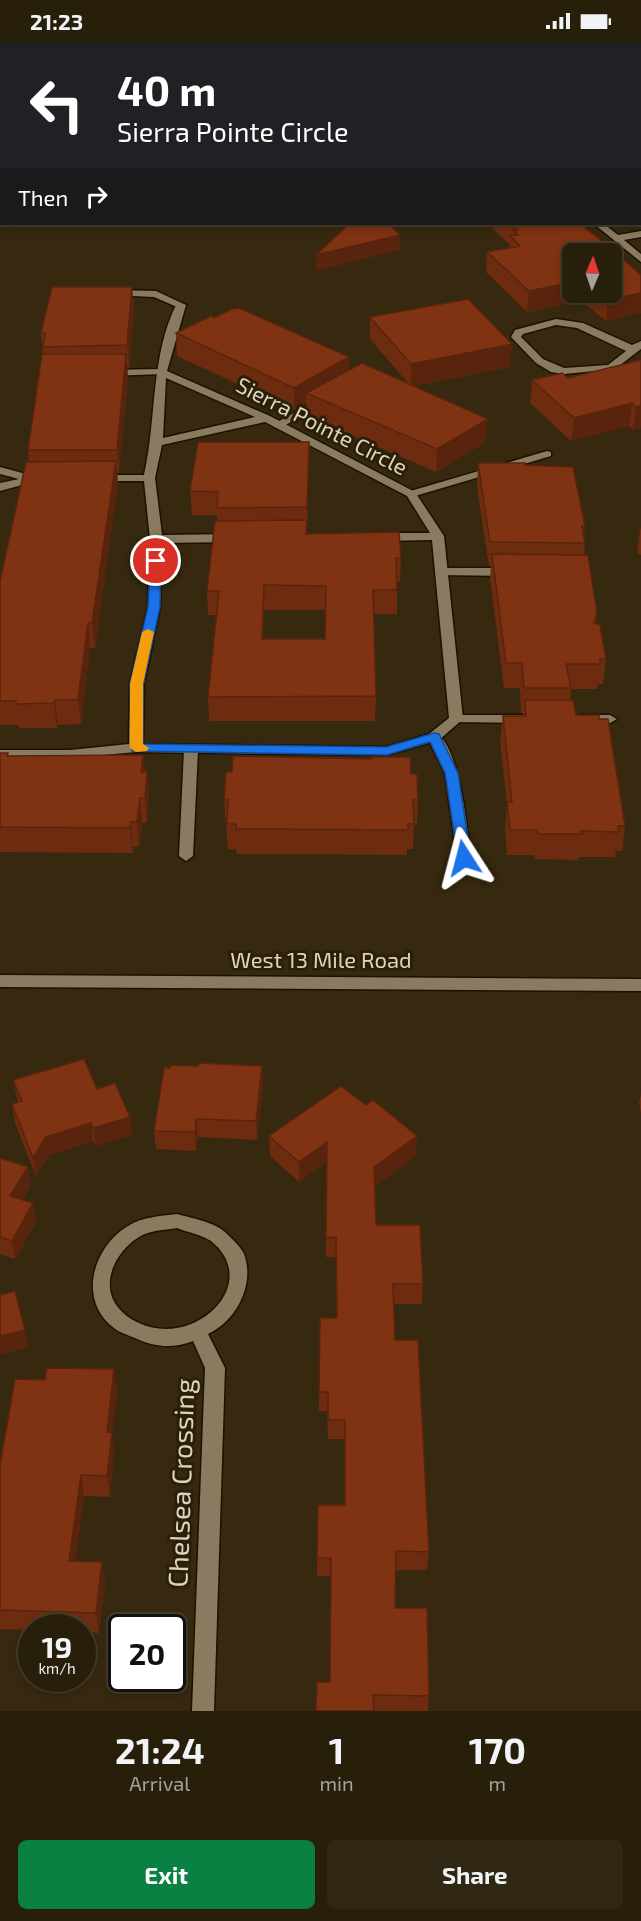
<!DOCTYPE html>
<style>
:root{--surface:#281f0b;--page:#302714;--text:#f1f3f6;--muted:#a5a29d;--line:#443d2c;--accent:#0b8043}
body{margin:0;font-family:"Exo 2",sans-serif;background:var(--page);color:var(--text);height:100vh;display:flex;flex-direction:column;font-size:22px;white-space:nowrap}
*{box-sizing:border-box;margin:0}
p{font-size:20px;color:var(--muted)}
.icon{flex:none;width:33px;height:33px;fill:none;stroke:currentColor;stroke-width:2;stroke-linecap:round;stroke-linejoin:round}
.map{position:relative;height:1669px;overflow:hidden}
.sheet{display:flex;flex-direction:column;background:var(--surface);flex:1}
.sheet>*{flex:none}
.guide{position:absolute;left:0px;top:0px;width:642px;height:183px;box-shadow:0 3px 9px #0003,0 0 0 2px var(--line);background:#202124;color:#fff;overflow:hidden}
.needle{width:39px;rotate:2deg}
.controls{position:absolute;left:562px;top:201px;display:grid;gap:12px}
.controls a{display:grid;place-items:center;width:60px;height:60px;border-radius:9px;background:var(--surface);box-shadow:0 3px 9px #0003,0 0 0 2px var(--line);font-size:30px}
.speed{position:absolute;left:18px;top:1572px;display:flex;gap:12px;font-size:30px;font-weight:700;text-align:center}
.speed>*{display:grid;place-content:center;width:78px;height:78px;border-radius:50%;background:var(--surface);box-shadow:0 3px 9px #0003,0 0 0 2px var(--line);line-height:1}
.speed small{font-size:15px;font-weight:400}
.speed .limit{border:3px solid #111;border-radius:9px;background:#fff;color:#111}
.pin{position:absolute;display:grid;place-items:center;width:51px;height:51px;color:#fff;margin:-26px;border:3px solid #fff;border-radius:50%;box-shadow:0 2px 6px #0007}
.me{position:absolute;width:66px;margin:-33px;rotate:351deg;stroke-linejoin:round;filter:drop-shadow(0 0 4px #0008)}
.turn{display:flex;align-items:center;gap:21px;height:126px;padding:0 18px;font-size:27px}
.turn .icon{width:78px;height:78px;stroke-width:2.5}
.turn b{display:block;font-size:42px;line-height:51px}
.then{display:flex;align-items:center;height:57px;padding:0 18px;background:#0003;gap:12px;font-size:22px}
.eta{display:flex;justify-content:space-evenly;align-items:center;height:102px;text-align:center}
.eta b{font-size:36px;font-weight:700;line-height:42px}
.button{display:flex;gap:12px;margin-top:auto;padding:12px 18px}
.button a{flex:1;height:69px;border-radius:9px;background:var(--accent);color:#fff;font-size:24px;font-weight:700;line-height:69px;text-align:center}
.button a+a{background:var(--page);color:var(--text)}
.status{display:flex;justify-content:space-between;align-items:center;height:42px;padding:0 30px;background:var(--surface);direction:ltr}
.status svg{height:16px;fill:currentColor}
.map>svg:first-child{display:block}
</style>
<div class="status"><b>21:23</b><svg viewBox="0 0 49 12"><path d="M0 12V9h3v3zM5 12V6h3v6zM10 12V3h3v9zM15 12V0h3v12zM26 1h20v11H26zM47 4h2v5h-2z"/></svg></div>
<div class="map">
<svg width="641" height="1669" viewBox="0 0 641 1669">
<rect width="100%" height="100%" fill="#36290f"/>
<g fill="none" stroke-linecap="round" stroke-linejoin="round">
<defs>
<path id="service" d="M114,248l42,1 30,14 -9,2 -23,-10 -44,-2 -1,-2z
M161,327l4,1v4l-58,2 -5,-3 5,-3z
M323,355l5,3 -1,2 -45,25h-8l-2,-2z
M547,409l4,1v4l-136,40 -4,2 -6,-4 2,-2z
M443,526h66l6,4 -6,4 -70,-1 -2,-3z
M456,673h66l7,4 -7,4 -71,-1 -2,-3z
M579,673h31l7,4 -7,4 -36,-1 -2,-3z
M434,691c25,6 34,101 37,125l-7,5 -7,-5 -12,-85 -18,-36z
M191,704l7,4 -5,106 -7,5 -7,-5 5,-106z"/>
<path id="minor" d="M393,0h11l2,2h-12z
M0,39h2v4h-2z
M640,43h1v6h-1z
M0,53h2v6h-2z
M640,154h1v6h-1z
M594,182h10l14,11 23,-4v6l-17,3 17,14v8z
M177,261l9,2 -19,66 103,45 145,76 29,44 19,183 -24,21 -52,15 -251,-3 -66,6h-70v-8h70l59,-6 1,-60 18,-77 2,-68 -6,-58h-46l-6,-3 6,-3h46c13,-57 6,-119 33,-172zM166,336l89,39 -92,21zM265,380l142,74 23,37h-49l-6,4 6,4 51,-1 17,178 -20,16 -43,13 -243,-3 1,-60 16,-77 2,-64 72,-1 6,-4 -6,-4 -72,1 -7,-57 7,-33z
M556,277l27,4 49,22 9,-4v8l-26,20 -51,5 -13,-2 -15,-9 -25,-26 4,-7zM556,283l21,3 49,23 -18,14 -44,3 -21,-9 -22,-22 2,-3z
M0,425l37,10 2,2 -2,2 -37,10v-8l19,-4 -19,-5z
M177,1172c14,4 37,8 48,18 6,6 18,16 20,25 9,29 -9,64 -37,77l17,34 -11,343h-22l13,-343 -12,-27c-19,8 -40,6 -58,-3 -7,-3 -15,-5 -21,-10 -37,-28 -21,-81 14,-102 14,-9 32,-10 49,-12zM177,1186c10,4 25,7 34,13 52,42 -16,108 -72,82 -9,-4 -16,-9 -22,-17 -19,-26 3,-61 28,-72 10,-4 21,-4 32,-6z"/>
<path id="tertiary" d="M21,0h8v2h-8z
M0,80h2l-2,11z
M0,933l641,4v12l-641,-4z"/>
</defs>
<use href="#service" stroke="#1d1100" stroke-width="3"/>
<use href="#minor" stroke="#1d1100" stroke-width="3"/>
<use href="#tertiary" stroke="#1d1100" stroke-width="3"/>
<use href="#service" fill="#897b5f" fill-rule="evenodd"/>
<use href="#minor" fill="#897b5f" fill-rule="evenodd"/>
<use href="#tertiary" fill="#897b5f" fill-rule="evenodd"/>
</g>
<path fill="#6d2c0f" fill-rule="evenodd" d="M259,0h80l3,2h-80z
M492,182h88l61,51 -35,46 -25,-20 -54,11 -41,-40 1,-20 23,-4v-3l-19,-18zM573,212l39,38h-39z
M134,267l-5,58h-2l1,10 -9,96h-2l1,11 -23,164h-5l-9,76 -23,1 -1,3h-38v-3h-19v-144l29,-119 -1,-12 15,-96 -2,-21z
M370,275l142,27 -2,23 -97,19 73,56 -50,30 -129,-56 -1,-13 -12,7 -117,-54 -1,-23 173,24v13l59,13 -38,-44z
M641,318v68l-8,2 -4,-4 -58,15 -41,-38 2,-23 36,-2z
M309,400l-2,92 94,24 -1,24h-3v32h-23l2,82 -1,25h-166l-1,-24 8,-82h-8l-1,-24 10,-70v-6h-25l-2,-24zM264,568h62l-1,29h-62z
M478,421l47,2 60,61 -1,10 1,7 -1,12 13,58 -1,11 10,35 -3,25h-5l-1,5h-26l-1,11 55,126 -3,25h-6l-1,6h-36l-1,3 -43,-1 -1,-4h-27l-2,-28 2,-24 -7,-62 3,-25h20v-3h-2l-1,-25h-16l-14,-110 1,-12h-2l-12,-79z
M641,486v27l-4,-2 3,-23z
M0,711l8,3 135,-1 2,17h2l2,25 -2,26h-5l-3,24h-6v6l-133,-1z
M372,717l39,15 7,26 -1,25h-3l-1,24h-6v6l-170,-1 -1,-5h-8l-4,-49 8,-28z
M198,1024h64l1,18 -6,56 -59,-3 -2,14 -40,-2 -2,-18z
M13,1038l84,9 33,28 2,18 -36,11 -3,-5 -44,14 -13,21 -21,-53 -3,-19 6,-2z
M641,1052v20l-2,-11z
M269,1094l147,20 -41,30 1,39 47,59 -1,20h-28l1,36 34,212 -2,18h-31l-1,38 34,88 -1,15h-112l14,-29 1,-106h-14l1,-71h27v-66h-17l-1,-28h-8l1,-93h17l-1,-61h-10l1,-95 -28,20 -29,-26z
M0,1116l31,27 -9,15 14,22 -21,37 -15,-5z
M114,1327l3,22 -5,44 2,19 -4,43 -26,-1 -9,66h27l3,21 -6,50 -17,-1v-4h-50v2l-32,-1v-164l45,-85z"/>
<path fill="#59240d" d="M561,0h13l-2,2h-13z
M400,193v15l-84,21v-16z
M573,240v10h9l-1,9 -54,11 2,-21z
M132,245l2,22 -5,58 -2,-22z
M641,251v20l-35,8 2,-21z
M512,302l-2,23 -99,19v-22z
M126,312l2,23 -9,96 -2,-23z
M349,315v23l-43,13v10l-12,7v-22z
M632,361l-3,23 -58,15 3,-23z
M641,364v22l-8,2 3,-23z
M488,377l-2,23 -50,30 1,-23z
M309,400v23l-2,66v-24z
M116,419l2,23 -23,164 -3,-25z
M264,543v25l-2,53v-24z
M88,581l2,25 -9,76 -3,-24z
M55,658l3,25 -1,3 -3,-25z
M143,713l2,25 -4,-8z
M147,730l2,25 -2,26 -2,-25z
M140,756l2,25 -3,24 -2,-25z
M131,780l2,25v6l-3,-25z
M262,1024l1,18 -6,56 -1,-19z
M130,1075l2,18 -36,11 -3,-18z
M196,1077l2,18 -2,14 -1,-19z
M91,1081l2,18 -44,14 -13,21 -3,-18 13,-21z
M417,1094l-1,20 -43,31 1,-20z
M327,1100v20l-28,20v-20z
M28,1125l3,18 -17,29 -4,-18z
M33,1161l3,19 -21,37 -3,-18z
M25,1288l3,17 -28,8v-19z
M114,1327l3,22 -5,44 2,19 -4,43 -3,-21v-44z
M81,1433l3,21 -11,86 -4,-21z
M102,1520l3,21 -6,50 -3,-20z"/>
<path fill="#7f3312" stroke="#59240d" stroke-width="1.5" fill-rule="evenodd" d="M284,0h55l3,2h-55z
M515,0h46l-2,2h-46z
M349,182h40l11,11 -84,20z
M510,182h70l22,17 39,34v18l-33,7 -10,-8h14v-38h-39v28l-44,9 -42,-39 33,-6 -10,-10 8,-1 -5,-5h4z
M52,245h80l-5,58 -84,2 2,-14h-4z
M468,257l44,45 -101,20 -41,-47z
M239,266l110,49 -55,31 -118,-55 35,-17 3,2 18,-9z
M42,312h84l-9,96h-89z
M641,318v46l-5,1 -4,-4 -58,15 -42,-38 30,-7 6,5z
M362,321l126,56 -51,30 -131,-56z
M198,400h111l-2,65 -90,1 1,-16 -28,-1z
M116,419l-24,162h-4l-10,77h-23l-1,3 -38,1v-3h-16v-120l26,-119z
M478,421h47v2l48,2 12,59h-3l3,17 -95,-1z
M307,478l-1,14 93,-2 2,26h-5l1,32h-24l3,106 -168,1 11,-106h-12l8,-70zM264,543l62,1 -1,53h-63z
M492,512l96,1 9,58 -3,10 6,2 6,34h-6v5h-34l5,24h-47l-2,-25h-16z
M525,658h48l3,15h23v4h9l17,107h-7l1,6 -38,-1 1,3h-44l-1,-4h-27l-3,-28h5l-9,-86h23z
M0,711h8l-1,3 136,-1 -2,17h6l-2,26h-5l-3,24h-6l-1,6 -130,-1z
M233,714l139,3v-2h38l1,17h6l1,26h-5l1,24h-6v6l-172,-1v-5h-9l1,-24h-4l2,-28h6z
M84,1017l13,30 18,-6 15,34 -37,11 -2,-5 -45,14 -13,21 -21,-54 10,-3 -9,-21z
M199,1021l63,3 -6,55 -60,-2 -1,13 -41,-1 10,-63h6v-3l28,1z
M341,1044l25,19 7,-5 44,36 -43,31 2,58h44l3,59h-30l2,56h23l11,212 -33,-1 -1,57h32l2,88 -56,-1 1,16h-58l1,-29h13l1,-124h-14l1,-53h27v-85h-17v-28h-9l1,-74h17l-1,-81 -10,1 1,-96 -28,20 -30,-26z
M0,1116l28,9 -18,29 23,7 -21,38 -12,-4z
M15,1249l10,39 -25,6v-41z
M47,1326l67,1 -7,63 5,1 -5,43 -26,-1 -12,86 33,1 -6,51 -96,-3v-145l15,-86 30,1z"/>
<path fill="#1a73e8" stroke="#114b97" stroke-width="1.5" d="M156,516l5,3 -1,46 -17,77v60l243,3 48,-14 5,1 19,39 13,85 -2,3 -5,2 -6,-5 -13,-85 -15,-31 -43,13 -255,-4 -2,-67 18,-77 2,-46z"/>
<path fill="#f59e0b" d="M148,587l6,3 -11,52v60l6,4 -2,3 -11,1 -6,-4v-64l12,-52z"/>
<g text-anchor="middle" stroke-width="6" stroke-linejoin="round" paint-order="stroke">
<g font-size="22" fill="#dbd3c4" stroke="#2b1f05">
<text transform="translate(322 384) rotate(27)" y="8">Sierra Pointe Circle</text>
<text x="321" y="926">West 13 Mile Road</text>
</g>
<g font-size="27" fill="#dbd3c4" stroke="#2b1f05">
<text transform="translate(182 1441) rotate(-88)" y="9">Chelsea Crossing</text>
</g>
</g>
</svg>
<div class="controls">
<a><svg class="needle" viewBox="-14 -14 28 28"><path d="M0-13l5 13h-10z" fill="#e53935"/><path d="M0 13l5-13h-10z" fill="#a5a29d"/></svg></a>
</div>
<div class="speed"><div>19<small>km/h</small></div><div class="limit">20</div></div>
<div class="pin" style="left:156px;top:519px;background:#d93025"><svg class="icon" aria-label="arrive" viewBox="0 0 24 24"><path d="M6 21V4h12l-3 4 3 4H6"/></svg></div>
<svg class="me" style="left:464px;top:816px" viewBox="-20 -20 40 40"><path d="M0-17L14 15 0 8-14 15z" fill="#1a73e8" stroke="#fff" stroke-width="4"/></svg>
<div class="guide">
<div class="turn"><svg class="icon" aria-label="left" viewBox="0 0 24 24"><path d="M17 20v-9H6M10 6l-5 5 5 5"/></svg><div><b>40 m</b>Sierra Pointe Circle</div></div>
<div class="then">Then<svg class="icon" aria-label="right" viewBox="0 0 24 24"><path d="M7 20v-9h11M14 6l5 5-5 5"/></svg></div>
</div>
</div>
<section class="sheet">
<div class="eta">
<div><b>21:24</b><p>Arrival</p></div>
<div><b>1</b><p>min</p></div>
<div><b>170</b><p>m</p></div>
</div>
<div class="button"><a>Exit</a><a>Share</a></div>
</section>
